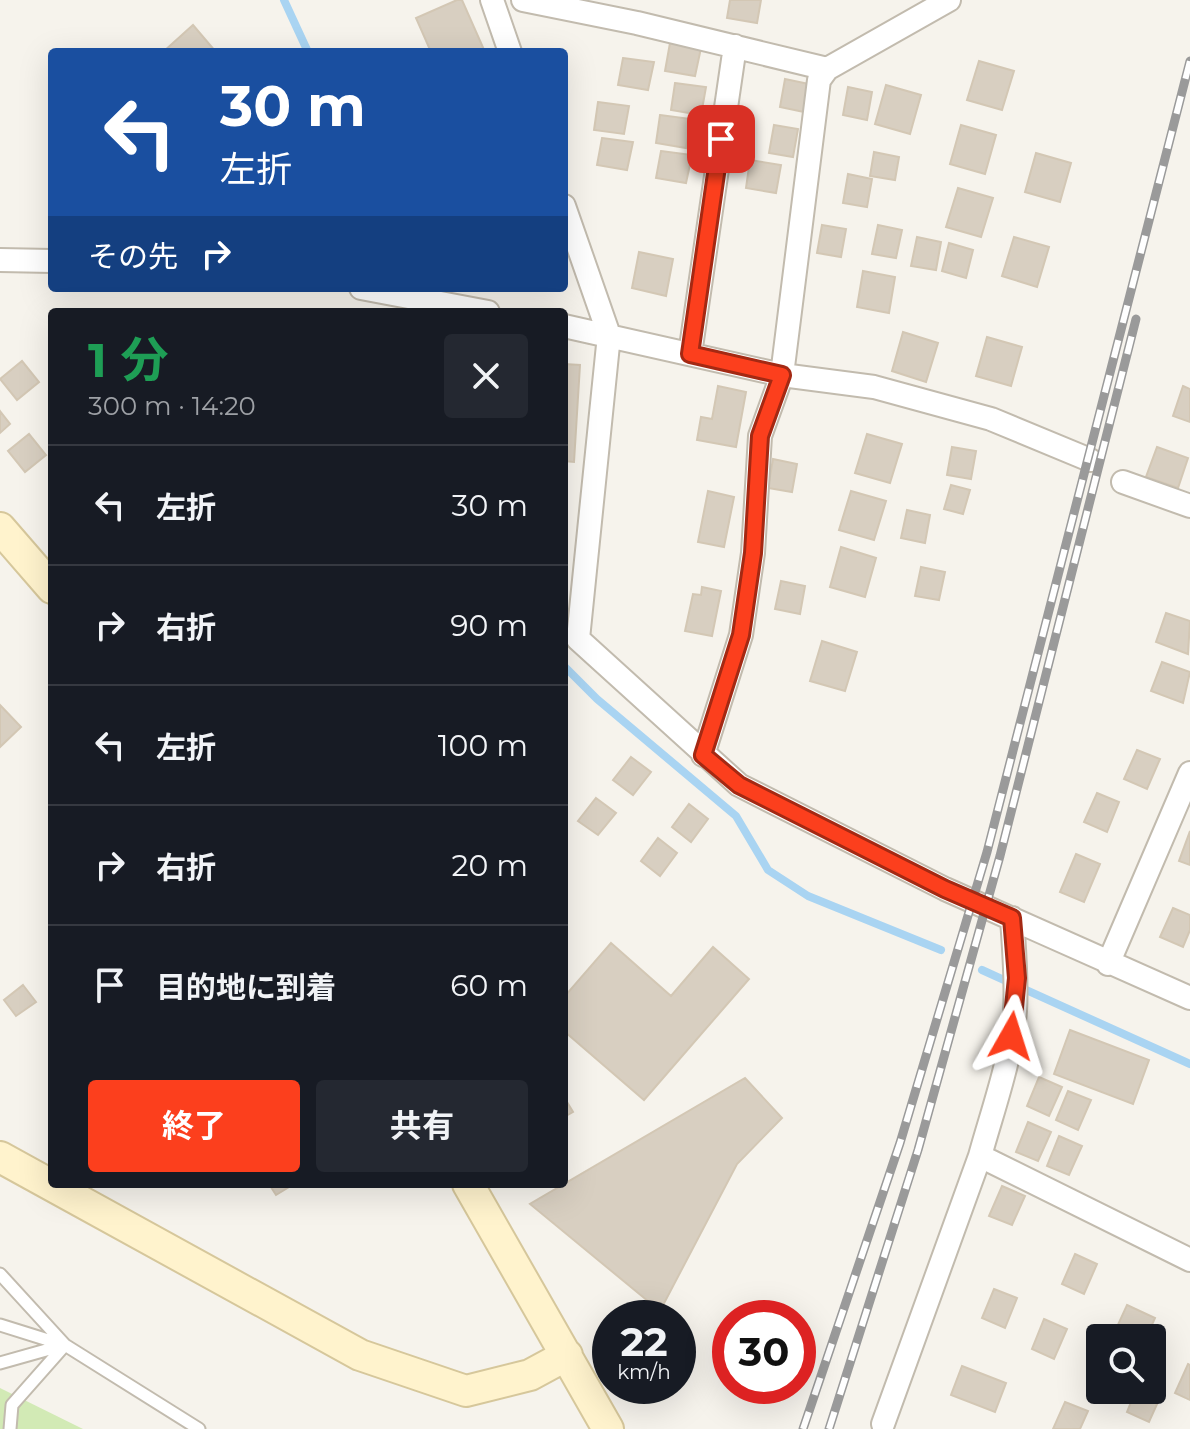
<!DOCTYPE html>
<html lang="ja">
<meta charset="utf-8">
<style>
:root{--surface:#171b24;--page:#242831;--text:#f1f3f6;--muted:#9ea1a6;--line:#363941;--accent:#fc3f1d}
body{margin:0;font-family:Montserrat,"Noto Sans JP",sans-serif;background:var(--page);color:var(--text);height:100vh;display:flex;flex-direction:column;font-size:30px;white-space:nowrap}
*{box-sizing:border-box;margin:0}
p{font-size:26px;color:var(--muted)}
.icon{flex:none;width:44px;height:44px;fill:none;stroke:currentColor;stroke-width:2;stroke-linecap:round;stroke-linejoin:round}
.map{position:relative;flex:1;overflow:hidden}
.sheet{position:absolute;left:48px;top:308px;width:520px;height:880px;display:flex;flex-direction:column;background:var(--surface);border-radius:8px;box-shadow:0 8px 32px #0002}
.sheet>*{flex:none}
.hud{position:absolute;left:48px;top:48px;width:520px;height:244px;border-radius:8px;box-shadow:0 8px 32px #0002;background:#1a4fa0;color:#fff;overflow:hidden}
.tools{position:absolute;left:1086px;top:1324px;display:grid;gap:16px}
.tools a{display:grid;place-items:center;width:80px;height:80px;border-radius:8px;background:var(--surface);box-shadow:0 8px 32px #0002;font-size:40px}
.speed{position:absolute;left:592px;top:1300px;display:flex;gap:16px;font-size:40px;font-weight:700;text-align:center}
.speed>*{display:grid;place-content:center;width:104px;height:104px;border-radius:50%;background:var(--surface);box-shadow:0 8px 32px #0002;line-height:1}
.speed small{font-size:20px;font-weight:400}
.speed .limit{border:12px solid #d22;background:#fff;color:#111}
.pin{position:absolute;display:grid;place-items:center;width:68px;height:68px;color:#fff;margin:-34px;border-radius:16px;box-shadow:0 4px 12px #0006}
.me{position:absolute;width:88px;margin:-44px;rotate:6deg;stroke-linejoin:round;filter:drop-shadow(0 0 6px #0008)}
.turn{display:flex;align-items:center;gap:28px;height:168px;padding:0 40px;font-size:36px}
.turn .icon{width:104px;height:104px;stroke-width:2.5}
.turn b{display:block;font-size:56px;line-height:68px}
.then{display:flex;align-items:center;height:76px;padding:0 40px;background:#0003;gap:16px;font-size:30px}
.round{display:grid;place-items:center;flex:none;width:84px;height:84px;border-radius:8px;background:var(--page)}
.overview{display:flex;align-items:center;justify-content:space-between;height:136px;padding:0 40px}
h1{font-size:48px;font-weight:700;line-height:60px;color:#1e9e55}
.button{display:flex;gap:16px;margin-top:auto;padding:16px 40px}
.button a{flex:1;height:92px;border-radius:8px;background:var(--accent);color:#fff;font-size:32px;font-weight:700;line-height:92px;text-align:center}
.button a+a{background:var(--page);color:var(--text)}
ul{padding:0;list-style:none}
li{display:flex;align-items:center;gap:24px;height:120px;padding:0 40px;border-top:2px solid var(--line)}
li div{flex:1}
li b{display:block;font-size:30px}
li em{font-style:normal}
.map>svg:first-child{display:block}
</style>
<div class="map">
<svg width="1190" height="1429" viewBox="0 0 1190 1429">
<rect width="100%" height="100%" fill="#f6f3ec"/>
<path fill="#d2eab5" d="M0,1388l83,41h-83z"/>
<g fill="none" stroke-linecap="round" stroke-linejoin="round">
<path stroke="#a9d4f2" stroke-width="8" d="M284,0l24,52
M564,666l33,33 139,117 32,54 40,26 133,54
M982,970l208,94"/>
</g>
<path fill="#d8cfc1" stroke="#d3c7b4" stroke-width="2" d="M457,0h5l23,52h-54l-15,-34z
M730,0h31l-4,23 -30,-5z
M193,25l23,27h-53z
M670,43l31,5 -6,28 -30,-5z
M623,58l31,4 -6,28 -30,-5z
M979,61l35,10 -12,39 -35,-10z
M785,79l24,5 -5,28 -24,-5z
M675,83l31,4 -5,28 -30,-5z
M886,85l35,10 -11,39 -35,-10z
M848,87l24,5 -5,28 -24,-5z
M598,102l31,4 -5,28 -30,-4z
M660,115l31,4 -5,29 -30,-5z
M774,125l24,4 -5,28 -24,-4z
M961,125l35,10 -11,39 -35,-10z
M602,138l31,4 -6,28 -30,-5z
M661,151l31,4 -6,28 -30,-5z
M874,152l25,5 -4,23 -25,-4z
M1036,153l35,10 -11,39 -35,-10z
M750,160l31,5 -5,28 -30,-5z
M848,174l24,5 -5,28 -24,-4z
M958,188l35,10 -12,39 -35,-10z
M822,225l24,4 -5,28 -24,-4z
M878,225l24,5 -6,28 -24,-4z
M917,237l24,5 -5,28 -25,-4z
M1014,237l35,10 -12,40 -35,-11z
M949,243l24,7 -7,28 -24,-7z
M639,252l34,7 -7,37 -34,-8z
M863,271l32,6 -6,36 -32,-6z
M903,332l35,11 -12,39 -34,-11z
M987,337l35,10 -11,39 -35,-10z
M22,361l17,21 -22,18 -17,-21z
M564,364l16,1 -6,97 -10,-1z
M718,386l28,6 -10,55 -39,-7 4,-23 11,2z
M1183,386l7,3v33l-17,-6z
M0,411l10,13 -10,9z
M29,434l17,21 -21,17 -17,-21z
M867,434l35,10 -12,39 -35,-10z
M952,447l24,4 -5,28 -24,-4z
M1157,447l31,11 -10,30 -32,-11z
M773,459l24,5 -5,28 -24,-4z
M951,485l19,5 -7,24 -19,-5z
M708,491l26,6 -10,50 -26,-5z
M851,491l35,10 -12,39 -35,-10z
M907,510l23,5 -5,28 -24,-5z
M841,547l35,11 -11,39 -35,-10z
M921,567l24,5 -6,28 -24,-4z
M781,581l24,5 -5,28 -25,-5z
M702,587l19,4 -9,45 -27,-5 8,-37 8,1z
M1166,613l24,8 -2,33 -32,-12z
M822,641l35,11 -12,39 -35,-10z
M1162,662l28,10 -7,31 -32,-12z
M0,705l21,22 -21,20z
M1137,750l23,9 -13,30 -23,-10z
M631,757l20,15 -18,23 -20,-15z
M1097,793l22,9 -12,30 -23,-10z
M596,798l20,15 -18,22 -20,-14z
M689,804l19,15 -17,23 -19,-15z
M1190,831v34l-11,-4z
M658,838l19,15 -17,23 -19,-15z
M1076,854l24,10 -16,38 -24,-10z
M1173,908l17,7v15l-7,17 -23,-10z
M611,943l60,53 42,-49 36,32 -105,121 -80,-69v-34z
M23,985l13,17 -20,14 -12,-16z
M1070,1030l79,30 -16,44 -79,-30z
M1039,1077l23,10 -13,29 -22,-10z
M745,1078l37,40 -45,46 -77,147 -130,-107z
M1068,1091l23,9 -13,30 -22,-10z
M564,1097l9,15 -9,5z
M1028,1122l23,10 -13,29 -22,-9z
M1059,1136l23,10 -13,29 -22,-9z
M269,1184h25l-18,11z
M1002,1186l23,10 -13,29 -23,-9z
M1075,1254l22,10 -13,30 -22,-10z
M994,1289l23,9 -12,30 -23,-10z
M1127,1305l28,13 -9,20h-43l1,-4 8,4z
M1044,1319l23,10 -13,30 -22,-10z
M1188,1364l2,1v35l-15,-7z
M962,1366l44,17 -11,29 -44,-17z
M1100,1367v23h17l-3,8 -23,-10z
M1152,1388l10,5 -13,29 -22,-10 9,-22z
M1065,1402l23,9 -8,18h-27z"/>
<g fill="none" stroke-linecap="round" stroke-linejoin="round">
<defs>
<path id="service" d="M0,1274l65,71 134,84
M0,1325l64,20
M0,1363l64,-18
M10,1429l2,-24 53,-60"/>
<path id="minor" d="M492,0l18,52
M523,0l114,23 190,46
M564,206l45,129 -31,304 161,146 206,104 245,109
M0,260l52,1
M361,288l127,24
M564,326l218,49 92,12 117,32 99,41
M690,354l45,-308
M1123,482l67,24
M703,755l38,-120 12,-82 7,-117 22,-61 37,-295 8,-11 122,-69
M1012,918c2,32 5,62 3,93 -4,49 -22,98 -35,145l210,104
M1108,964l82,-191
M883,1424l97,-268"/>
<path id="secondary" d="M0,528l52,60
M0,1157l360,198 106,36 64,-16 37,-20
M468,1184l140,245"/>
</defs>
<use href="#service" stroke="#c2bbae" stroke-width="15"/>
<use href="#minor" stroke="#c2bbae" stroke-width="26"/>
<use href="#secondary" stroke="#d6c79b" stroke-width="34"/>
<use href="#service" stroke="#fff" stroke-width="11"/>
<use href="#minor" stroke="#fff" stroke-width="22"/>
<use href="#secondary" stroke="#fff3cd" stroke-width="30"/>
<defs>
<path id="rail" d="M803,1429l97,-286 87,-291 203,-791
M829,1429l89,-279 82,-294 136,-537"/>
</defs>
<use href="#rail" stroke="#9a9a9a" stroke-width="9"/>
<use href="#rail" stroke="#fff" stroke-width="6" stroke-dasharray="18" stroke-linecap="butt"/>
</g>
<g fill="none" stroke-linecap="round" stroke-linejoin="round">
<defs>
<path id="route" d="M721,139l-31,215 92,21 -22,61 -7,117 -12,82 -38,120 36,30 206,104 67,29 5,60 -6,58"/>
</defs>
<use href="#route" stroke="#a42913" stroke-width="20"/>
<use href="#route" stroke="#fc3f1d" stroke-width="14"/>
</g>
</svg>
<div class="tools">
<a><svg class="icon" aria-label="search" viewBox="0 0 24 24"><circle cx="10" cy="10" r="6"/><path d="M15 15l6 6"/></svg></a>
</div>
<div class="speed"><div>22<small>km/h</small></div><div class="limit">30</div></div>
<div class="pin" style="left:721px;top:139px;background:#d93025"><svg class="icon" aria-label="arrive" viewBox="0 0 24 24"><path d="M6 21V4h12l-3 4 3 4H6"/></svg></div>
<svg class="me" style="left:1011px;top:1036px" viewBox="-20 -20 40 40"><path d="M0-17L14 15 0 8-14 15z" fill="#fc3f1d" stroke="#fff" stroke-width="4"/></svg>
<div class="hud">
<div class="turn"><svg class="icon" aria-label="left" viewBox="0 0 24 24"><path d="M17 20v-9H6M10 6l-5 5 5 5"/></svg><div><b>30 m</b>左折</div></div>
<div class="then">その先<svg class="icon" aria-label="right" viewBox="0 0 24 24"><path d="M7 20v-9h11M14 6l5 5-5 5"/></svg></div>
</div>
<section class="sheet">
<div class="overview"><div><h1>1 分</h1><p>300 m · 14:20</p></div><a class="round"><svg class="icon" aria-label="close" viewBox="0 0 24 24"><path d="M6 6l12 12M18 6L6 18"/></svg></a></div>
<ul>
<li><svg class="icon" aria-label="left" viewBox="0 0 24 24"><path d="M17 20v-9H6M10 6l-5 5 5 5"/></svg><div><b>左折</b></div><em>30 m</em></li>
<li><svg class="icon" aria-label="right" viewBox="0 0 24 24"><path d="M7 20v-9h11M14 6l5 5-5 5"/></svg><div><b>右折</b></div><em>90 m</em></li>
<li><svg class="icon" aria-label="left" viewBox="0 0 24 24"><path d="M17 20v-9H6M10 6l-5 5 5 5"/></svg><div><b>左折</b></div><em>100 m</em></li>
<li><svg class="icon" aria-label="right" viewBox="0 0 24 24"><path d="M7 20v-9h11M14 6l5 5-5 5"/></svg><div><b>右折</b></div><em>20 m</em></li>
<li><svg class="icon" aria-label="arrive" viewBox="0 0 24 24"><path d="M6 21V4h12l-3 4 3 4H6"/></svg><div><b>目的地に到着</b></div><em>60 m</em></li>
</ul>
<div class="button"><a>終了</a><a>共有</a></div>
</section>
</div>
